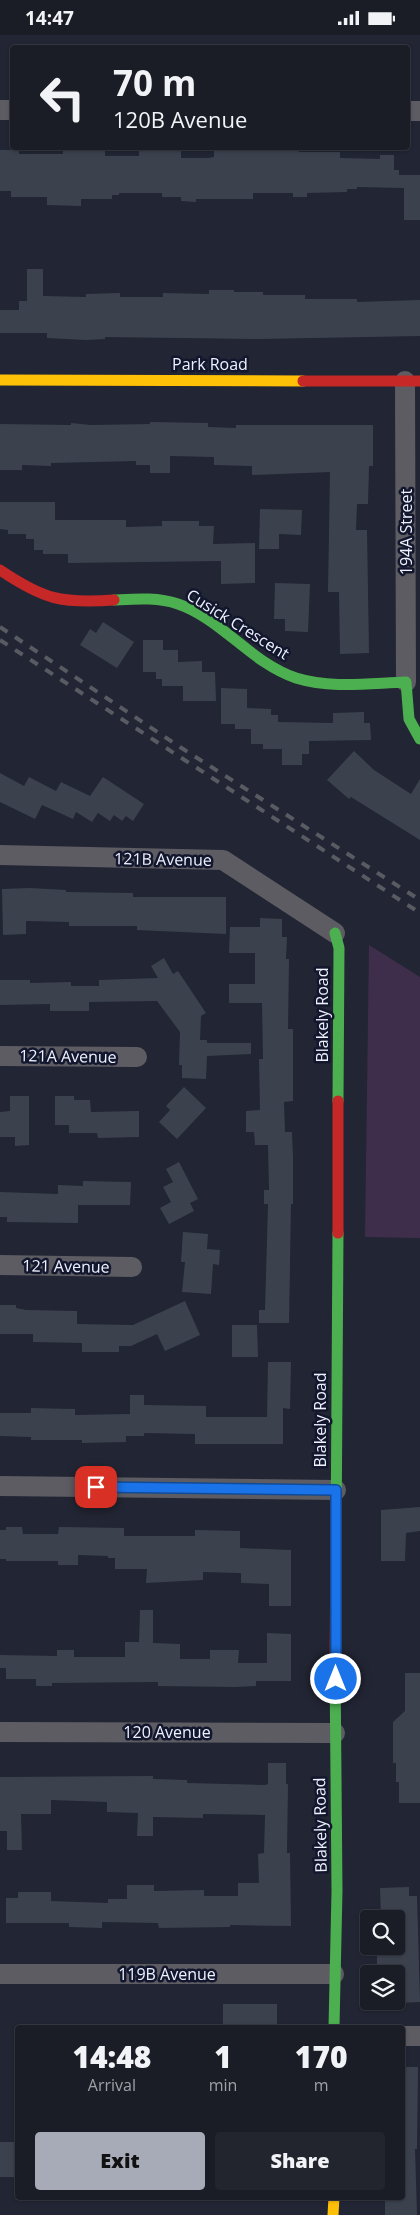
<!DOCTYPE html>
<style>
:root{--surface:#1a1c26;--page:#23252e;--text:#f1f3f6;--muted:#9fa1a7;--line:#383a43;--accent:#a7aab7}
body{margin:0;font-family:"Open Sans",sans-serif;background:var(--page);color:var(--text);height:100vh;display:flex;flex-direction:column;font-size:19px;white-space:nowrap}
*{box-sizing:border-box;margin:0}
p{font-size:16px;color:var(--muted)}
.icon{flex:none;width:28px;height:28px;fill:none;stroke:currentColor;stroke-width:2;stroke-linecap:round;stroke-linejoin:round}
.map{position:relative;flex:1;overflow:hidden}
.side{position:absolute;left:15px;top:1990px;width:390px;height:175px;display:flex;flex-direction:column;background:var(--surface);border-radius:5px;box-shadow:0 1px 4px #0004,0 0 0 1px var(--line)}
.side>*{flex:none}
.top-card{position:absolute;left:10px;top:10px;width:400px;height:105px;border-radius:5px;box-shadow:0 1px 4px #0004,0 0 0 1px var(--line);background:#1a1c26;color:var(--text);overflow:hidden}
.buttons{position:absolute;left:360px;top:1875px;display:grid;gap:10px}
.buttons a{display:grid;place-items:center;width:45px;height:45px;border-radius:5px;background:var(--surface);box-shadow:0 1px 4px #0004,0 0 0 1px var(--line);font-size:25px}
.pin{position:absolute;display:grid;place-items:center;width:42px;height:42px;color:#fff;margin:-21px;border-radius:10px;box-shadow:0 2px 8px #0006}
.me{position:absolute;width:55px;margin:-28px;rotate:0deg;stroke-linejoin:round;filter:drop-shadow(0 0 4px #0008)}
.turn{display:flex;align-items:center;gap:18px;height:105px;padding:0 20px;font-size:22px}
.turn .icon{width:65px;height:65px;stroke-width:2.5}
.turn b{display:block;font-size:35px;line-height:42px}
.eta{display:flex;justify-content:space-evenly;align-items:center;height:85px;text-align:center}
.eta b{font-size:30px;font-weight:800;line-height:35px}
.action{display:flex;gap:10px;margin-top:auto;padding:10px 20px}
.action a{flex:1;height:58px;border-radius:5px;background:var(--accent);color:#111;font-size:20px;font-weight:800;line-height:58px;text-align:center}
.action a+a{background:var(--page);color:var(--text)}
.status{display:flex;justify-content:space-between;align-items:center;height:35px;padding:0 25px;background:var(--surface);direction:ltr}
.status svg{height:14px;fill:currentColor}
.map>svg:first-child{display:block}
</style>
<div class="status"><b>14:47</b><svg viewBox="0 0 49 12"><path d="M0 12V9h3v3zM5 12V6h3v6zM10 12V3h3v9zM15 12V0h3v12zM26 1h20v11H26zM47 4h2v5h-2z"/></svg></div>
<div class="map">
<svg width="420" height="2180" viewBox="0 0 420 2180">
<rect width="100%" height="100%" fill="#222533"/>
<path fill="#3f2e4b" d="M369,910l51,32v261l-55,-1z"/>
<path fill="#3b424e" d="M278,112h21v5h41v6l40,1v-4h14v15h5v5h21v45h-16v-32l-47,-1v2h-10v3l-40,1v4h-14v-4h-40v6h-57v3l-15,-1v-4h-19v-4h-43v2h-7v4h-31v7l-34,-1v-8h-36v-6h-11v-41h19v4h44v-5l42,-1v8h34v-7h20l22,1v8h27l6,-1v-6l64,-2z
M27,234h16v27l43,1v-3l34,-1v4h43v-4l46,1v-4h25v2h29v3h42v4h52v3l63,-2v36l-161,3 -154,-2v2l-19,1 -39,-2v-5h-47v-23h19v-9h8z
M150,387l58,1v4l28,1v-3h137v41h-4l-1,38h-11l-1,26h11l2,123 -29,1 -1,-62h-11l2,-120 -78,3v-9l-38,-1v-8l-44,-1v17h-20v-8h-14v-4l-85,2v3l-29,-1v5h-22v-46l71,1v-2l20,2 59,-1z
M0,467h55v18h71v7l36,-1v-5h37v5h15l-1,18 42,-1v40l-34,1v-23l-153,2v-9h-25v-4h-9v-11h-8v-5h-18v-4l-8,-1z
M260,474l42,1 -1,25 -22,-1v15h-20z
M275,548l35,1 -2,48 -23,-1v-12h-11z
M103,587l31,20 -17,26 -37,-23 10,-16 6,4z
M143,605h20v10h15v12l24,-1v11h13l1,29h-33v-15h-21v-7h-6v-7h-13z
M221,653l26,1v19l24,1v6h7v7l55,1v-10l31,-1v11h6l1,17 -62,1v13h-7v11h-20v-16h-19v-5h-12v-15h-16v-5h-14z
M354,716l20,19 37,24 9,-15v61l-69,-43 -2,2 -22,-19z
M0,738l24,13 5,-9 27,14 5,-9 29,14 13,-19 41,27 -11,17 -7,-5 -4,5 -8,-6 -4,6 -12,-8 -6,9 -16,-10 -3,7 -31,-14 -7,14 -35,-17z
M30,853l36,2v2l67,1v4h93v37l-89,-4v-4h-68v-4l-43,-1v13l-23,1 -1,-46z
M260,883l22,1v18h5l-1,22h3l-1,70h5v72l-9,1 1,30h7l1,25v47h-2l-2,119h-30v-13h6l3,-106h-4v-14h5l-1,-45h-13l-1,-13h-8v-21l14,-1 -1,-51h4l-1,-56h-33v-19h26v-31h-26l1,-26h30z
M164,923l9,16 5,-3 28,42 -5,3 -1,24h7v3h44v11l-44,2 -1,23 -24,-1v-13h-3l1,-33 -23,-31 -68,1v9h-39v-7l-50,1v-25h30v3l41,-1v4h28v-6l59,-2 -7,-12z
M184,1052l22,21 -29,31 -18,-17 11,-12 -4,-4z
M10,1061h19v49l-14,1v-9h-15v-25l10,-1z
M55,1061h19v4h16l1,12 48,-1v26l-41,1 -1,-5h-28v-8h-14z
M179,1127l19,37 -8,4 4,8 -25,13 -9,-16 11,-6 -8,-15 10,-5 -7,-13z
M83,1146l48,1 -1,23h-52v18l-71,-1v-5h-7v-25l58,2v-9l25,1z
M183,1197l25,2 -1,15 13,1 -1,15 -6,-1 -2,30 -29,-2 3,-30h-4z
M185,1266l15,34 -35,16 -8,-17 -26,12h-12v6h-37v-9l-49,-1v-8h-33v-29h16v3l10,2 51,1v13l56,1z
M232,1290h25l1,32h-26z
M268,1327h23l-1,47 -7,-1v36h-88v-10l-51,-1v3h-18v6l-44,1v-3h-51v-3l-31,-1v-23h31v-5l44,1v6l55,-1v-19h14v10l62,1v11h61z
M420,1472v24l-14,2 -1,28h-24v-51z
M6,1492h16l1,7h35l1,-7 65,1v8h71v-6l45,1v17l51,2v56h-22v-22l-28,-1v-10l-38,-1v8l-57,3 1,-14h-32v-11h-7v-2l-30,-1v10h-20v-4h-52v-2h-6v-29h6z
M140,1575h13v33l27,1v15h30v-9h29l-1,13h29v-30l24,1v47h-35v5l-21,1 -77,-1v-4l-106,1v3h-16v-7h-30v-11h-6v-13l57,1v-6h17v7h51v-15h14z
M405,1638h15v130h-21v-21h-3v-19h-3v-41l12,-11z
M268,1728h18v21h2l-1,69h3l1,73 -61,-1v2l-71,1 -1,-5 -56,-1v6l-33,-1v-4h-63v-25h12v-6h33v9l57,2v-4h19v-14h27v6l50,-1v6h34v-13h21l-1,-29 6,-1 1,-38 -62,-1v4l-50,-1v19h-16l1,-23 -31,-1v-10l-56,-2v14h-30l1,36h-15v-19h-7v-54l153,-1v3l34,1v3l78,2 3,-1z
M409,1852v9h8l3,106 -24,1v-29h-19v-28h19v-27h-15l-1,-31z
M223,1969h54v23l-54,-2z
M402,2032h16l-1,82h-2l2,66h-32v-18h17z
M0,2107h18v35h-18z"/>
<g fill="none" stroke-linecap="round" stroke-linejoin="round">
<path stroke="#5d5c63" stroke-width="20" d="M0,75h12
M408,76h12
M405,346l1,301
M0,820l223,5 112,73
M0,1021l137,1
M0,1230l132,2
M0,1451l336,4
M0,1697l335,1
M0,1939h334
M402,2001h18"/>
<path stroke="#4caf50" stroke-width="11" d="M114,565c21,-1 43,-3 64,4 44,15 73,59 118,74 35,11 75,5 110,4l3,37 11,20
M335,898l4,15 -1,153
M336,1512l2,-314
M334,1992l3,-136 -2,-227"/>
<path stroke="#ffc107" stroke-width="11" d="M0,345l303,1
M333,2180l1,-18"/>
<path stroke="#c62828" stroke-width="11" d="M303,346h117
M0,535c43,29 61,34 114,30
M338,1198v-132
M335,1629l1,-117"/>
<path stroke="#595b63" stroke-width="4" stroke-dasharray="9 9" stroke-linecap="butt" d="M0,592l180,120 240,153
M0,605l420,273"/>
</g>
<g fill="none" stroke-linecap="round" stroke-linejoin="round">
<defs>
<path id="route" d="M96,1452l240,3v189"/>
</defs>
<use href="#route" stroke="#114b97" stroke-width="12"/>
<use href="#route" stroke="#1a73e8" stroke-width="9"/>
</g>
<g text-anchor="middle" stroke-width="5" stroke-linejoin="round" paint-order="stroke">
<g font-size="16" fill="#eef1fe" stroke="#13172e">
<text x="210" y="335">Park Road</text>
<text transform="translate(406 497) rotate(-90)" y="6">194A Street</text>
<text transform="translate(238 589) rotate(32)" y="6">Cusick Crescent</text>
<text transform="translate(163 824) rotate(1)" y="6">121B Avenue</text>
<text transform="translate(322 980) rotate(-90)" y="6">Blakely Road</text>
<text transform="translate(68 1021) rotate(1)" y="6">121A Avenue</text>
<text transform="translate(66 1231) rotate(1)" y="6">121 Avenue</text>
<text transform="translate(320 1385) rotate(-90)" y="6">Blakely Road</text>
<text x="167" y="1703">120 Avenue</text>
<text transform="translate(320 1790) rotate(-91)" y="6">Blakely Road</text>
<text x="167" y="1945">119B Avenue</text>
</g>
</g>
</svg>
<div class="buttons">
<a><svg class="icon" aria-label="search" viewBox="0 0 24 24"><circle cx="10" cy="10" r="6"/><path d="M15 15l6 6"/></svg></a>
<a><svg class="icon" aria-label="layers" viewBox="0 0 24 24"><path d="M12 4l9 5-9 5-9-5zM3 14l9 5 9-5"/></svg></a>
</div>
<div class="pin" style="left:96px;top:1452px;background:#d93025"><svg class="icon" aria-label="arrive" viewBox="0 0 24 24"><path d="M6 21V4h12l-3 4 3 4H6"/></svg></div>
<svg class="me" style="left:336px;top:1644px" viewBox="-20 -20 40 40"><circle r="17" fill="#1a73e8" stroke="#fff" stroke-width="3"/><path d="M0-11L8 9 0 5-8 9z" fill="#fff"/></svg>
<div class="top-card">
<div class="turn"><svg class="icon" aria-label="left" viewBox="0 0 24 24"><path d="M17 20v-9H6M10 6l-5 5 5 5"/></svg><div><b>70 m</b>120B Avenue</div></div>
</div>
<section class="side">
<div class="eta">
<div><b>14:48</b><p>Arrival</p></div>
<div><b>1</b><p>min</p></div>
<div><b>170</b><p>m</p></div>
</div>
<div class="action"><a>Exit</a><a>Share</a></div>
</section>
</div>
